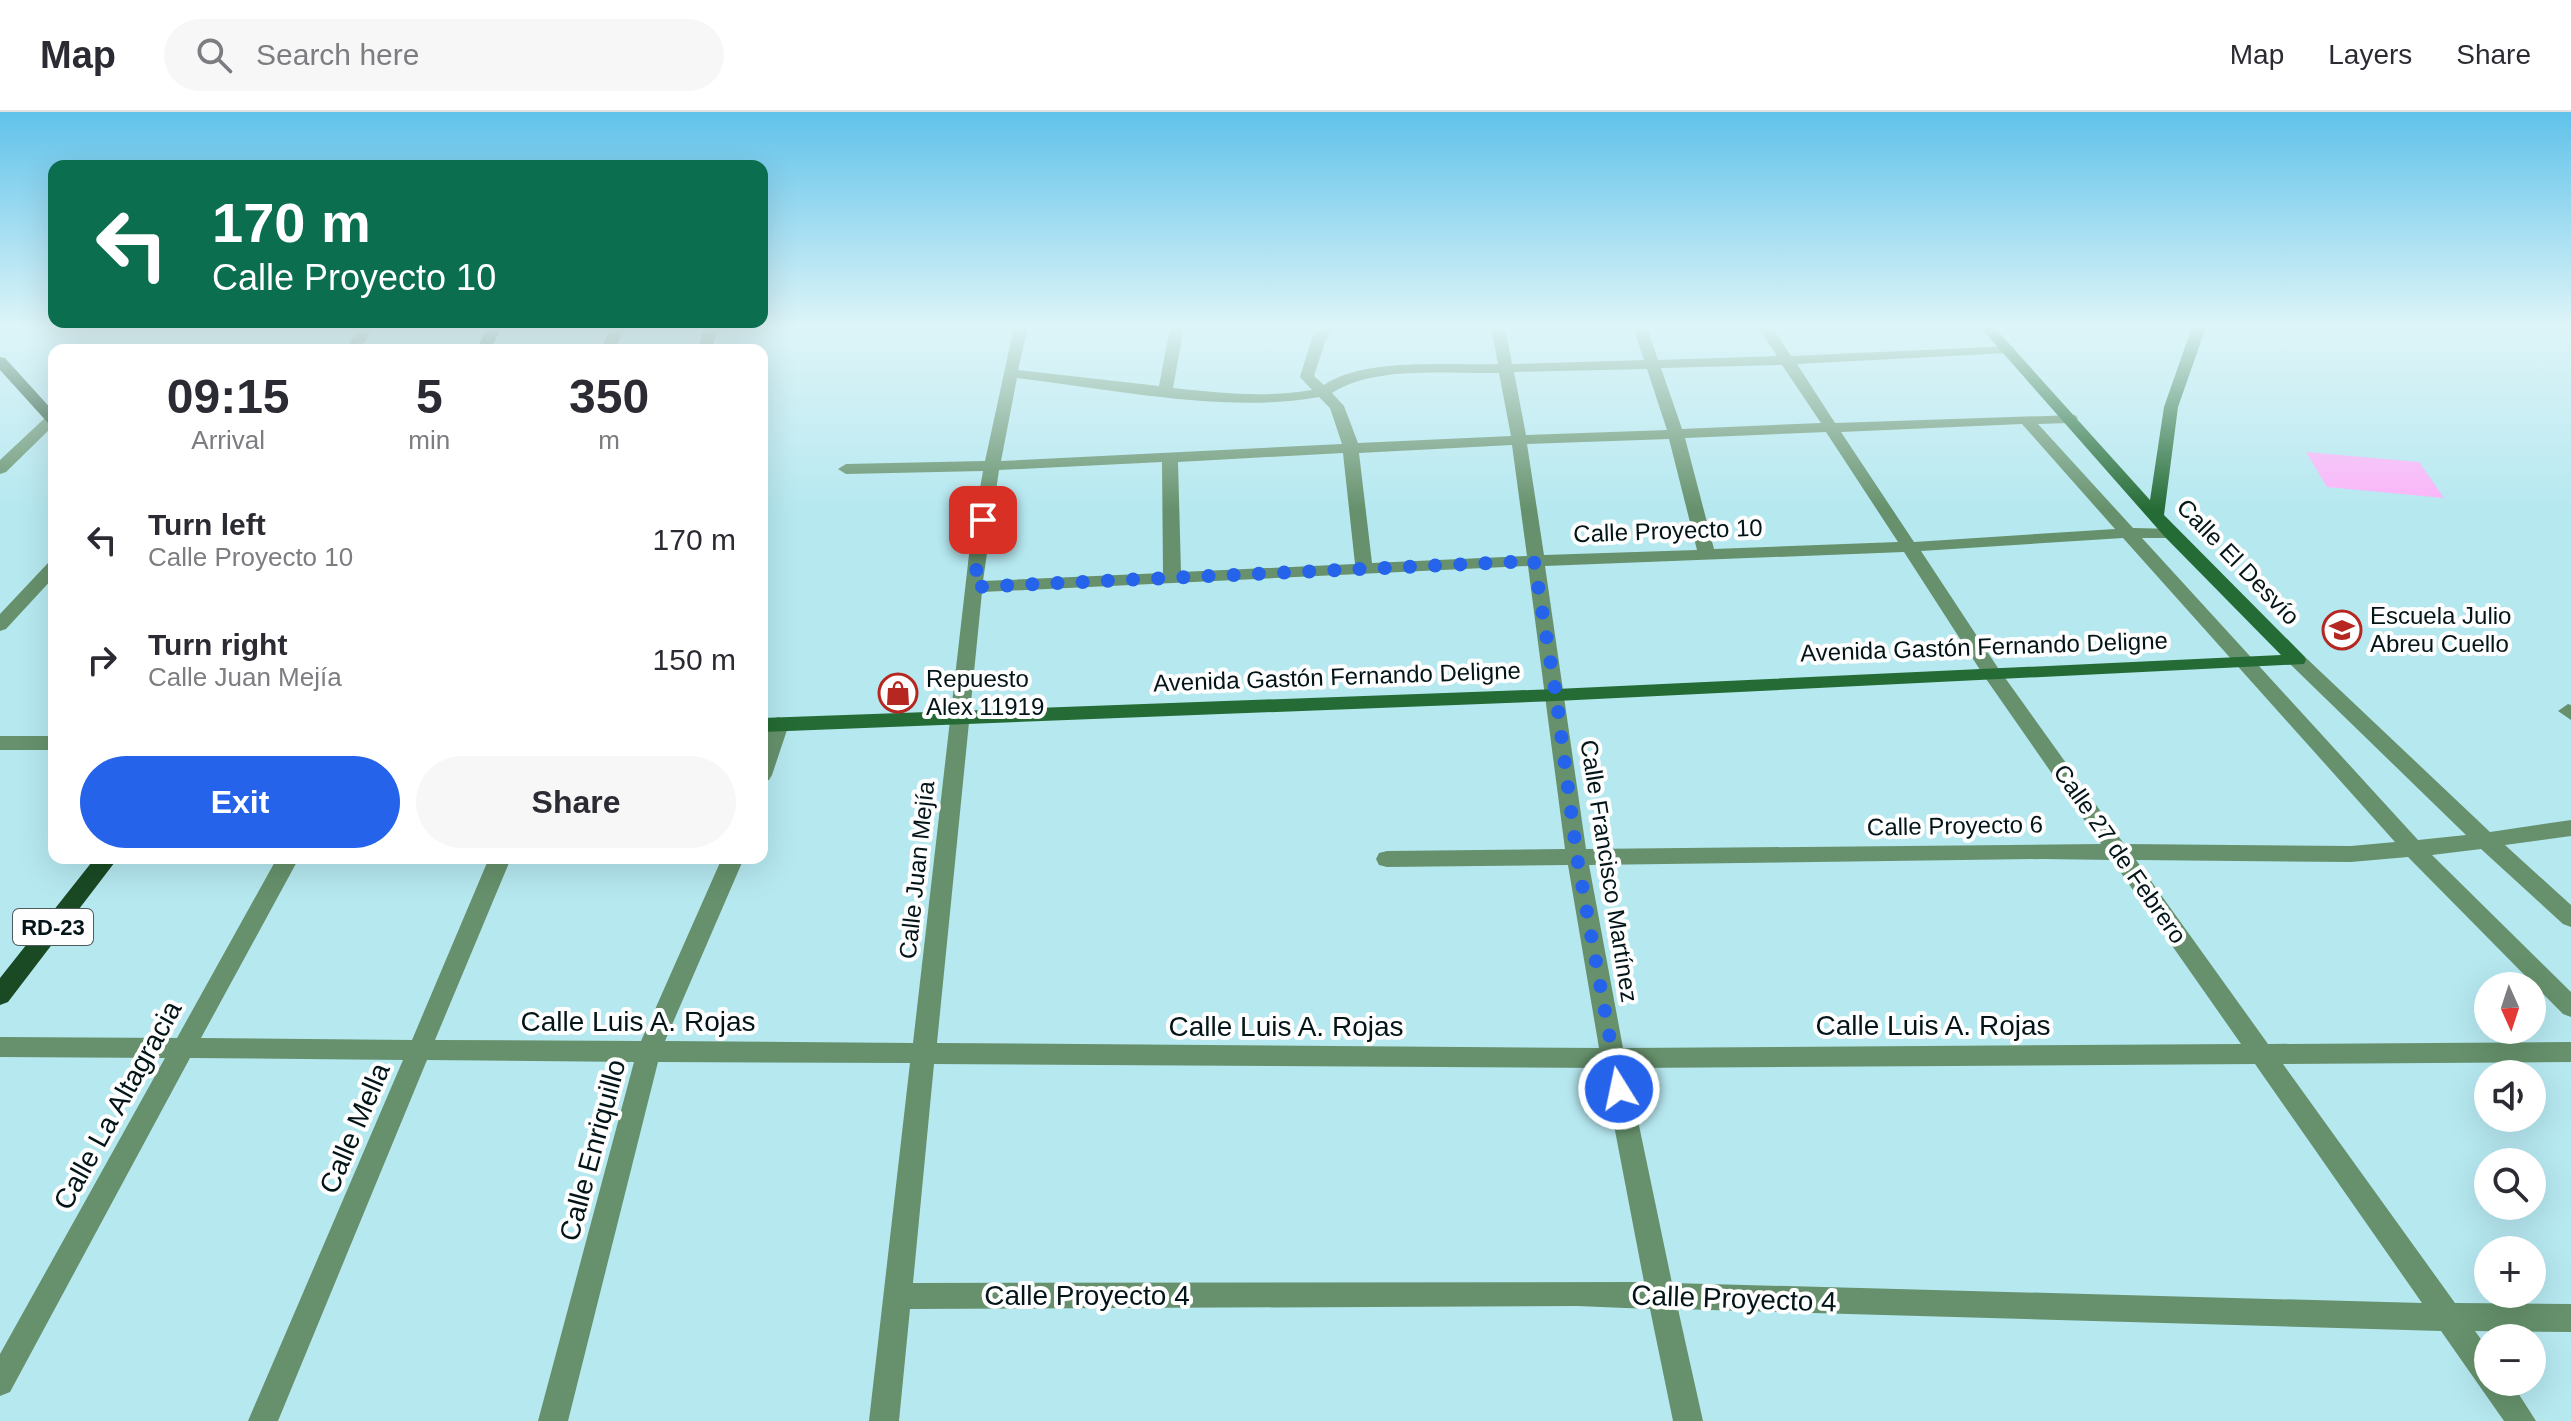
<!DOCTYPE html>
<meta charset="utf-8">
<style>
:root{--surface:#fff;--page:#f7f7f7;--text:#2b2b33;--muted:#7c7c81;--line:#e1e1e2;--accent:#2563eb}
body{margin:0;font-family:Helvetica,sans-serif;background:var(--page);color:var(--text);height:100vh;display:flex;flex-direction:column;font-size:30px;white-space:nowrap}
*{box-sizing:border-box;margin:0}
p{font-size:26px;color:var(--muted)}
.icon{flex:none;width:44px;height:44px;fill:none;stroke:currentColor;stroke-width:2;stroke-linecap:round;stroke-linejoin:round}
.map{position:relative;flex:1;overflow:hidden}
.side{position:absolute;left:48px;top:232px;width:720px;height:520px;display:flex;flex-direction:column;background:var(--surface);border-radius:16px;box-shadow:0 8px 32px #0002}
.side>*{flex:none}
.top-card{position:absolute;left:48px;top:48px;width:720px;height:168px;border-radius:16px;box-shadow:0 8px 32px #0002;background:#0b6e4f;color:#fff;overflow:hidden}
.needle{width:52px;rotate:177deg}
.tools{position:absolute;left:2474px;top:860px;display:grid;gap:16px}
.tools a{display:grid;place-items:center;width:72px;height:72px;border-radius:50%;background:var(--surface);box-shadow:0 8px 32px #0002;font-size:40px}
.pin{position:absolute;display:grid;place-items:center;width:68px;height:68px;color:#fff;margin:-34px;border-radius:16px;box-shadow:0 4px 12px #0006}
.me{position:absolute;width:88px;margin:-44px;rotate:350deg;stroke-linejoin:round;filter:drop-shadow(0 0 6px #0008)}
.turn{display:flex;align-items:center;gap:28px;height:168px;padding:0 32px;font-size:36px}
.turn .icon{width:104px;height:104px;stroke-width:2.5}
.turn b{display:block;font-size:56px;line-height:68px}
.eta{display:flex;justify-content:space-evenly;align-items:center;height:136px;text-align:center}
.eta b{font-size:48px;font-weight:600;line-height:56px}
.cta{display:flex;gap:16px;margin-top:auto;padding:16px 32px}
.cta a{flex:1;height:92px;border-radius:48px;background:var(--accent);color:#fff;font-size:32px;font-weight:600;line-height:92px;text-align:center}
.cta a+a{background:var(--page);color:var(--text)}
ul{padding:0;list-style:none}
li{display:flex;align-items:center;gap:24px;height:120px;padding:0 32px}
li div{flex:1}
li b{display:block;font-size:30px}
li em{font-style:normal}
header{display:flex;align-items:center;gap:48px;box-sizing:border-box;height:112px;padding:0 40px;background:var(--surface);border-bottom:2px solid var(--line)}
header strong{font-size:38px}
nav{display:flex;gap:44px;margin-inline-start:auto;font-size:28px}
.search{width:560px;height:72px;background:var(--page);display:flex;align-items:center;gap:20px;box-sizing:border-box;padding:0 28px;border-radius:44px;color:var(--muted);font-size:30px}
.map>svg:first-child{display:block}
</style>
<header>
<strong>Map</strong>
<div class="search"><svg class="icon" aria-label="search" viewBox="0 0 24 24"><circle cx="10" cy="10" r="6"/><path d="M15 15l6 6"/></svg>Search here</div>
<nav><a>Map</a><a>Layers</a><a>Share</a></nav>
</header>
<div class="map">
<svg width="2571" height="1309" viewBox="0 0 2571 1309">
<rect width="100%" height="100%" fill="#b6e8f0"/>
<path fill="#fdb2f9" d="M2306,340l113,10 25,36 -117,-11z"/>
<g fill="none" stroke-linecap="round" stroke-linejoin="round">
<path fill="#66916c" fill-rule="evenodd" d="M360,215h14l-15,23h-14z
M612,215h14l-12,23h-14z
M705,215h14l-8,23h-14z
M1014,215h14l-10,43 141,16 11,-59h14l-11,61c47,5 92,10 139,2l-12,-13 12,-39 11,-11h14l-11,12 -12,37 10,9c42,-28 123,-19 174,-21l-7,-37h14l7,37 132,-4 -11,-33h14l11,33 119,-4 -19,-29h14l19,29 222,-10v6l-5,1 -211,11 38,59 240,-8 3,3 -8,5 -32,1 95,104 44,1 2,4 -8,5h-29l276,302 48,-5 -176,-171 -2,-4 2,-4h14l186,176 81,-12v16l-66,9 66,60v22l-8,-3 -82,-75 -49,6 139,137v25l-8,-3 -155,-157 -57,5 -215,-2 132,184 303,-2v20l-288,2 172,239 116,1v28l-96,-1 13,18v33h23l25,39h-32l-63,-90 -763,-22 25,112h-30l-23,-112 -73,-3 -667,3 -11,112h-30l41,-358 -252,-1 -90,359h-30l96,-359 -207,-2 -149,361h-30l155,-361 -213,-2 -180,334 -10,4v-42l165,-296 -165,-1v-20l177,1 100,-180h22l-98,180 211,2 77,-182h22l-76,182 206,1 81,-183h22l-79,183 248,2 57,-497 13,-75 -137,3 -8,-5 8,-5 139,-3zM1782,253l39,58 -139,6 -21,-61zM1647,257l20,61 -141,5 -12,-63zM1499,261l12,63 -153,7 -14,-37 -12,-13c41,-28 118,-19 167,-20zM1017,266c95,11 209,36 302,19l11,11 12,36 -341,17zM2022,312l93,105 -201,13 -73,-110zM1826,320l72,110 -184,7 -29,-111zM1669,327l28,111 -153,5 -17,-111zM1512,333l15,111 -155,7 -13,-110zM1343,341l12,111 -174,8 -3,-110zM1162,350l1,111 -180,8 16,-111zM2123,426l272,304 -44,4 -227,-2 -126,-176 -77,-117zM1904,440l80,124 117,168 -515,5 -41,-283zM1528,454l37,283 -178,2 -8,2 -3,6 3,6 8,2 181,-2 31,183 -662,-5 45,-451zM2042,747l70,1 129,184 -618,4 -34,-183zM934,952l669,4 41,214 -731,1zM2255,952l167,239 -750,-20 -45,-215z
M1968,215h22l8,4 -7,4z
M54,303v10l-48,47 -6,2v-14l47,-44z
M54,450v15l-48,52 -6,2v-17l48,-51z
M2568,592l3,1v15l-13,-9z
M779,605l10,7 -17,51 -3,5 -7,2v-37l10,-26z
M0,624h54v14h-54z"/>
<path fill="#256b35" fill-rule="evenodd" d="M488,215h14l-12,23h-14z
M1980,215h14l156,173 14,-93 28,-80h14l-28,80 -14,108 140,141 2,4 -2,4 -748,37 -794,31v-14l794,-29 725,-34 -116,-118z"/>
<path fill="#194a24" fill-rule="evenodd" d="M0,245l5,1 49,54v14l-5,-2 -49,-54z
M95,746h23l-110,144 -8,3v-27z"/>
</g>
<linearGradient id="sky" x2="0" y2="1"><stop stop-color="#60c2ea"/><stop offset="0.54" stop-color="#def5f8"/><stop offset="1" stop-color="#def5f8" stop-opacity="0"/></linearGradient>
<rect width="2571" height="398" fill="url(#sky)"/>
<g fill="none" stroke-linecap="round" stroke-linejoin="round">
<path stroke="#2563eb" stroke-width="14" stroke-dasharray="0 25.2" d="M983,408l-9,67 560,-26 22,134 21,162 42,232"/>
</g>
<defs>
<symbol id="school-ring" viewBox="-11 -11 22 22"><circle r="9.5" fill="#fefefe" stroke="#b52720" stroke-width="1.5"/><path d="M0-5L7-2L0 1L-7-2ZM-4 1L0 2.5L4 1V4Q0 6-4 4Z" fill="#b52720"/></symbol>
<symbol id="shop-ring" viewBox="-11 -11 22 22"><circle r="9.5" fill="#fefefe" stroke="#b52720" stroke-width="1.5"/><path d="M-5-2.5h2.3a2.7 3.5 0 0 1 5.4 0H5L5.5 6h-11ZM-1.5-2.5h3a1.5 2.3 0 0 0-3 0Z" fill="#b52720"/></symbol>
</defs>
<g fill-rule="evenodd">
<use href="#school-ring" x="2320" y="496" width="44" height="44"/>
<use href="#shop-ring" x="876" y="559" width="44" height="44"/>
</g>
<g text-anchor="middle" stroke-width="8" stroke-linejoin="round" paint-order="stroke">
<rect fill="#fefefe" stroke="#4e5b5d" stroke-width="2" x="13" y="797" width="80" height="36" rx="6"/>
<g font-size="22" font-weight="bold" fill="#031518">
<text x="53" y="823">RD-23</text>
</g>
<g font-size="24" fill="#031518" stroke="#fefefe">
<text transform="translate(1668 419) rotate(-2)" y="8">Calle Proyecto 10</text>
<text transform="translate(2238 450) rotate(46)" y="8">Calle El Desvío</text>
<text transform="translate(1984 535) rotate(-2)" y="8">Avenida Gastón Fernando Deligne</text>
<text transform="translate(1337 565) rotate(-2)" y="8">Avenida Gastón Fernando Deligne</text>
<text transform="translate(1955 714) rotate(-1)" y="8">Calle Proyecto 6</text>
<text transform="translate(2120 742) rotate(55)" y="8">Calle 27 de Febrero</text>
<text transform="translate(917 758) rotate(-84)" y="8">Calle Juan Mejía</text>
<text transform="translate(1609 759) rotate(81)" y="8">Calle Francisco Martínez</text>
</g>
<g font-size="24" fill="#031518" stroke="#fefefe" text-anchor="start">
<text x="2370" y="512">Escuela Julio<tspan x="2370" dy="28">Abreu Cuello</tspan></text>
<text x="926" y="575">Repuesto<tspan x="926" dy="28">Alex 11919</tspan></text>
</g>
<g font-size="28" fill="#031518" stroke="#fefefe">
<text x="638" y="919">Calle Luis A. Rojas</text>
<text x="1933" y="923">Calle Luis A. Rojas</text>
<text x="1286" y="924">Calle Luis A. Rojas</text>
<text transform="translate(117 993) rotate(-61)" y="10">Calle La Altagracia</text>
<text transform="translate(354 1016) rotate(-67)" y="10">Calle Mella</text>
<text transform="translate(592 1038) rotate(-75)" y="10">Calle Enriquillo</text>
<text x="1087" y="1193">Calle Proyecto 4</text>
<text transform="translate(1734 1186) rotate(2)" y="10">Calle Proyecto 4</text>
</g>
</g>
</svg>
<div class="tools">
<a><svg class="needle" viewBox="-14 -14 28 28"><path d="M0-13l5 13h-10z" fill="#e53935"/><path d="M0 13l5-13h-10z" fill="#7c7c81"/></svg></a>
<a><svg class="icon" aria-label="sound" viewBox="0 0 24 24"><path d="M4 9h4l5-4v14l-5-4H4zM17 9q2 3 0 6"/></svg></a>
<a><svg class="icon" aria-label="search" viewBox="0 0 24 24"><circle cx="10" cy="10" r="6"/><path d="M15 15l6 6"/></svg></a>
<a>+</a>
<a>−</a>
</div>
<div class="pin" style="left:983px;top:408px;background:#d93025"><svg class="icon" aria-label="arrive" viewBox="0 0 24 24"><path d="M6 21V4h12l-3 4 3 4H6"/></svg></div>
<svg class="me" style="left:1619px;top:977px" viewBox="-20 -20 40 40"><circle r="17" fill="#2563eb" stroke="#fff" stroke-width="3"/><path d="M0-11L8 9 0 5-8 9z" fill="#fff"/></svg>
<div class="top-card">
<div class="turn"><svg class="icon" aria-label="left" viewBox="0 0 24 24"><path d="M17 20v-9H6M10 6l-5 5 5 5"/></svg><div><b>170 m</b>Calle Proyecto 10</div></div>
</div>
<section class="side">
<div class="eta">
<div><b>09:15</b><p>Arrival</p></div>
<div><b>5</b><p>min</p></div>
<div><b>350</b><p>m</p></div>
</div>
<ul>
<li><svg class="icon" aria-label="left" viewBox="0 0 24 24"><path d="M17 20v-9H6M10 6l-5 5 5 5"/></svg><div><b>Turn left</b><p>Calle Proyecto 10</p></div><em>170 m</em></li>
<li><svg class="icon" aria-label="right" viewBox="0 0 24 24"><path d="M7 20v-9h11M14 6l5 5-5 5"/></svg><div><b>Turn right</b><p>Calle Juan Mejía</p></div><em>150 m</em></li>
</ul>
<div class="cta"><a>Exit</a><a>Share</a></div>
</section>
</div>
